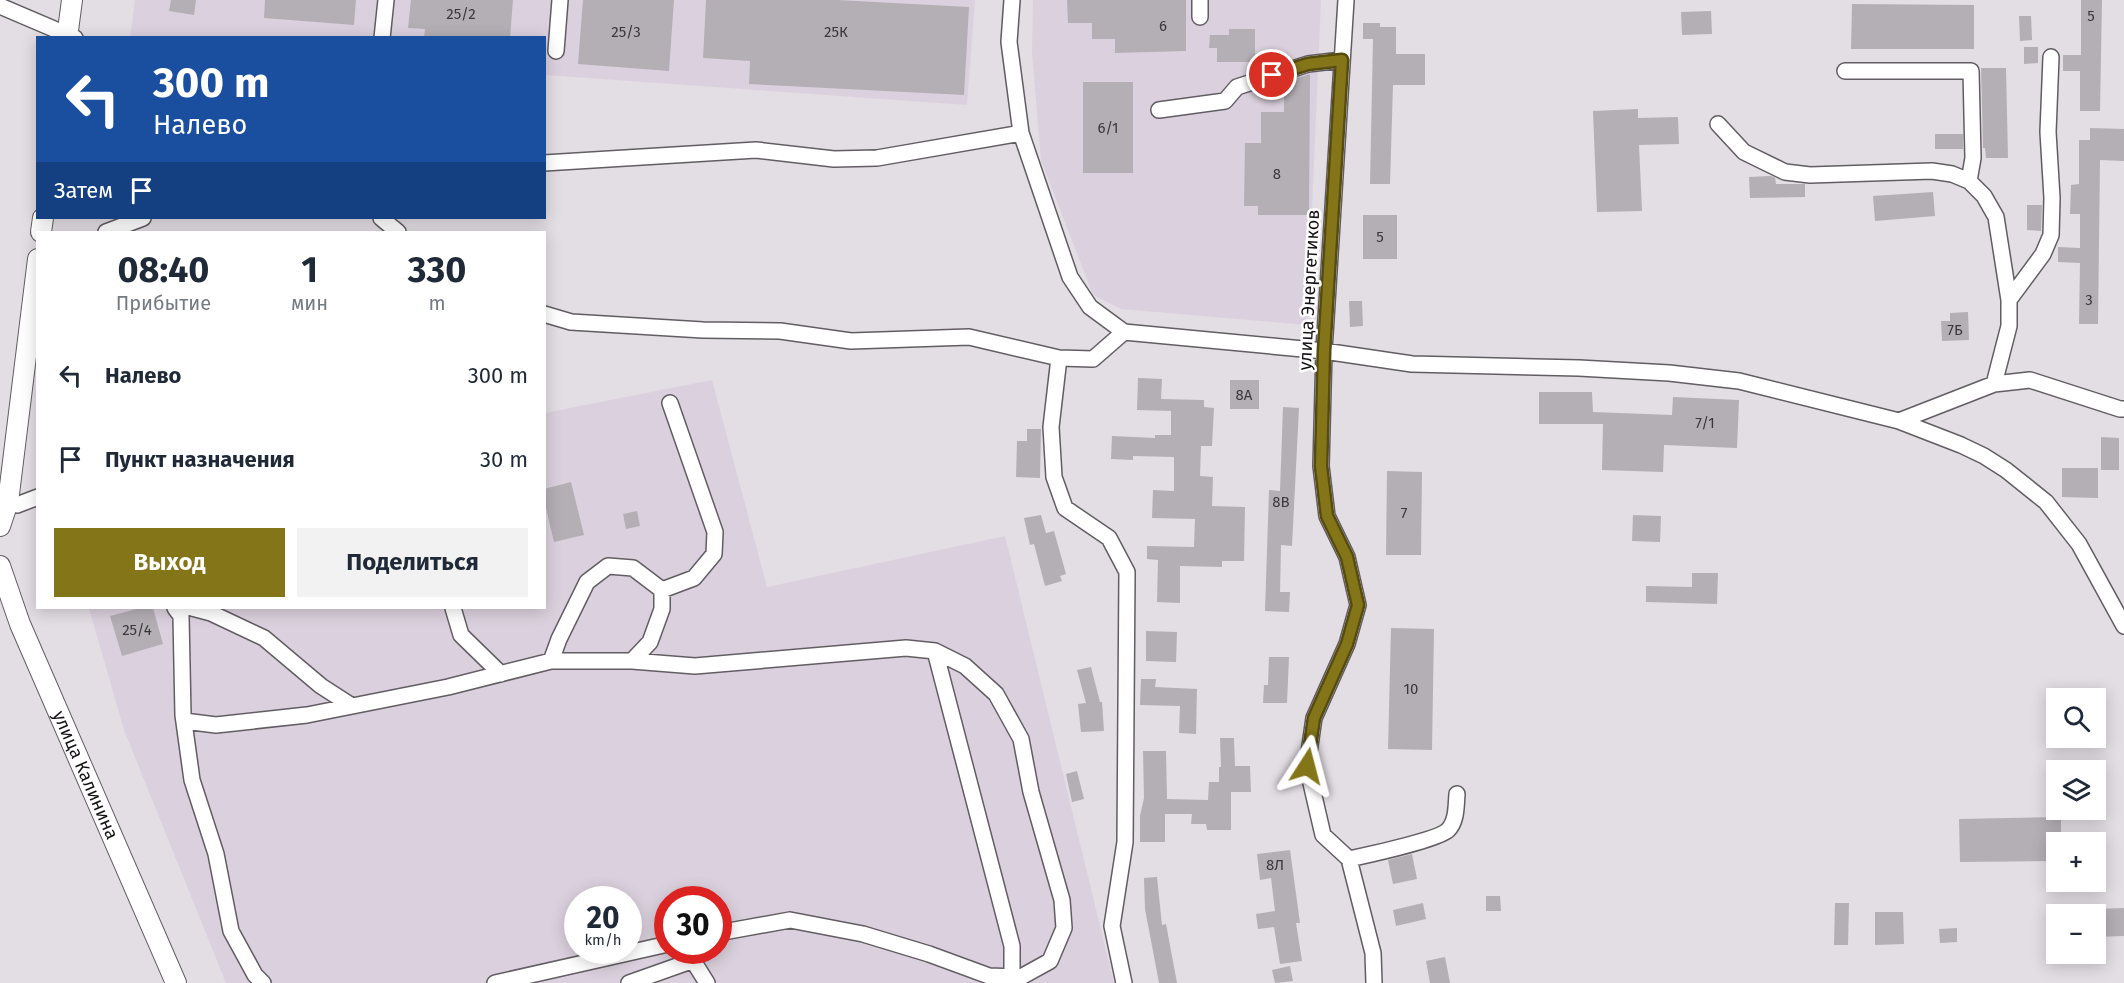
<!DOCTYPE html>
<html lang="ru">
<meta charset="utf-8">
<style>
:root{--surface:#fff;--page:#f2f2f3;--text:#1f2937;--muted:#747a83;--accent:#847518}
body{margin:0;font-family:"Fira Sans",sans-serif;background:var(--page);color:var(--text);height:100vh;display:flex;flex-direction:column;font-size:22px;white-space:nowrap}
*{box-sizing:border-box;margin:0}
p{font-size:20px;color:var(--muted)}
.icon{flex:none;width:33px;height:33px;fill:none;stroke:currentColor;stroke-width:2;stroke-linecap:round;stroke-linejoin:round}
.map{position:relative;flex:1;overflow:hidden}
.details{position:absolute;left:36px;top:231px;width:510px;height:378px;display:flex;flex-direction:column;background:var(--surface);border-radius:0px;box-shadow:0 3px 15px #0003}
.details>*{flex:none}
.top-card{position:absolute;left:36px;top:36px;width:510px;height:183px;border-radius:0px;box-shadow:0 3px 15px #0003;background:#1a4fa0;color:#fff;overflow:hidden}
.tools{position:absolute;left:2046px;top:688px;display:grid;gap:12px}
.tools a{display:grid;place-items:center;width:60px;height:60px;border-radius:0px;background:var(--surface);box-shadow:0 3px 15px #0003;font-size:30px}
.speed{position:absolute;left:564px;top:886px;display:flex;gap:12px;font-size:30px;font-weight:700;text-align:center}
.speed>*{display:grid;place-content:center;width:78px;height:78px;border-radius:50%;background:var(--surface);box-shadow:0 3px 15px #0003;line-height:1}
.speed small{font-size:15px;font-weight:400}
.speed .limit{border:9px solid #d22;background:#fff;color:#111}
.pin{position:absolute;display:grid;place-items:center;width:51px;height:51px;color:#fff;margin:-26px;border:3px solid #fff;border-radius:50%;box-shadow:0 2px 6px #0007}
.me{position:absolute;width:66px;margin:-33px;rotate:9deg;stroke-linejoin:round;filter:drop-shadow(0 0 4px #0008)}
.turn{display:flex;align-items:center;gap:21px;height:126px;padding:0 18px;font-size:27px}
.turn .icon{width:78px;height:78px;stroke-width:2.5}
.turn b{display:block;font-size:42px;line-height:51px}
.then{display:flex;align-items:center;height:57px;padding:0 18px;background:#0003;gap:12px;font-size:22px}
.eta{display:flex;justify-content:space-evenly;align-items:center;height:102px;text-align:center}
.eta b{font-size:36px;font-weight:700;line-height:42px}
.cta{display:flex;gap:12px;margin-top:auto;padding:12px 18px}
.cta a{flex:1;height:69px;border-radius:0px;background:var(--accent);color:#fff;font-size:24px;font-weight:700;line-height:69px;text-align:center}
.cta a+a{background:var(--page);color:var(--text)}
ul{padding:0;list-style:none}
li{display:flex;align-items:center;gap:18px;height:84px;padding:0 18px}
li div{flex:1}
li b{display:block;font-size:22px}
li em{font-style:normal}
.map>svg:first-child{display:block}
</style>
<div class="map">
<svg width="2124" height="983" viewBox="0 0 2124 983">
<rect width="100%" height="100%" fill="#e3dde4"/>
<path fill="#dbd1de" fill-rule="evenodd" d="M135,0h840l-8,105 -422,-30 -1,-37h-414z
M1033,0h288l-14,325 -186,-16 -28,-14 -52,-135 -9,-107z
M712,380l55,207 238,-51 109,447h-888l-102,-253 -35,-122h455l1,-195zM578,900h50v51h-50zM668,900h50v51h-50z"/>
<path fill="#b4afb5" d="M171,0h25l-2,15 -25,-4z
M265,0h91l-2,25 -90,-7z
M411,0h102l-3,38h-86l1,-9 -17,-1z
M583,0h91l-5,71 -91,-7z
M706,0h131l132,7 -5,88 -215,-11 1,-23 -47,-3z
M1067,0h119v51l-71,2v-14h-23v-16h-24z
M2081,0h21l-2,111h-20v-40h-17v-16h18z
M1852,4l122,1v44h-123z
M1711,11l1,23 -30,1 -1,-23z
M2019,16h12l1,24 -12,1z
M1363,23h17v4h16v27h29v31h-32l-3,99h-20l3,-145h-10z
M1229,29h26v33h-38v-14h-8l1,-13h19z
M2024,47h14v16l-14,1z
M1981,68h25l2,90h-22l-1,-10h-2z
M1310,74l-1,141h-51v-9h-14l1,-63h16v-31h23v-22h7v-10z
M1083,82h50v91h-50z
M1638,109v9l40,-1 1,27 -40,1 3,66 -45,1 -4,-101z
M2090,128l34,1v32l-24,-1 -2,164h-19l1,-61 -22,-1v-15l22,1v-34h-10l1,-29 8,-1v-44h11z
M1935,134h28v15h-28z
M1771,176l4,2 1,6h29v13l-55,1 -1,-21z
M1933,192l2,24 -60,5 -2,-25z
M2027,205h15l-1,26 -14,-1z
M1363,215h34v44h-34z
M1349,301h13l1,25 -13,1z
M1968,312l1,28 -27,1 -1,-20h9v-8z
M1138,378l24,1 -1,20 43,1v7l10,1 -2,38h-11l-1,30 13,1 -1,29 33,1 -1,54h-22v6l-42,-1v37l-23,-1 1,-42 -11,-1v-13l47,1 1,-28 -43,-1 1,-28 21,1v-34l-41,-1v4l-22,-1 1,-23 43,2v-3h16v-24l-34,-1z
M1230,380h29v29h-29z
M1539,392h53l1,20 79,3 1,-18 66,3 -2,48 -73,-3 -1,27 -61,-2 1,-46h-64z
M1283,407l16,1 -7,138 -11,-1 -1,47h10l-1,20 -24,-1 4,-121 11,1z
M1027,429h14l-1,49 -24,-1 1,-36h10z
M2101,437l18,1v32h-18z
M2062,468h36v30l-36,-1z
M1387,471l35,1 -1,83h-35z
M571,482l13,53 -30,7 -10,-42v-11z
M637,511l3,15 -14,3 -3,-15z
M1041,515l5,18 8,-2 12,43 -6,2 2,5 -17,5 -11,-42 -4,1 -6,-27z
M1633,515l28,1 -1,26 -28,-1z
M1692,573h26l-1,31 -71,-2v-16l46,1z
M140,608h13l10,36 -41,12 -12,-40z
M1391,628l43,1 -2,121 -44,-1z
M1146,631l31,1 -1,30 -30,-1z
M1269,657h20l-2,46h-24l1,-18h4z
M1091,667l9,35h2l2,29 -23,1 -3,-28 8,-1 -9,-33z
M1141,679h15l-1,8 42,2 -1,45 -17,-1 1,-27 -40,-1z
M1220,738h14l1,28h15l1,26h-20v38h-24l-1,-6h-15l1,-10h-27v28h-25v-26l4,-18 -1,-47h23l1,48 41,1 1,-18h10v-15h2z
M1077,771l7,28 -12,3 -6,-28z
M2061,817v26h-5v18l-96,1 -1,-43z
M1290,850l10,73h-4l6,38 -22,3 -6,-37 -16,2 -2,-15 19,-3 -4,-33 -11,2 -3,-26z
M1412,854l5,25 -24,5 -5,-24z
M1157,877l5,48 4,-1 11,59h-18l-14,-74 -1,-31z
M1486,896h14l1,15h-15z
M1423,903l3,16 -30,7 -3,-16z
M1835,903h14l-1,42h-14z
M2124,908v28l-28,1v-28z
M1875,912h28l1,32 -29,1z
M1957,928v14l-17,1 -1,-14z
M1445,957l5,26h-20l-4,-22z
M1290,966l3,15 -18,2 -3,-13z"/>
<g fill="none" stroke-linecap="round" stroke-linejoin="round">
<defs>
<path id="minor" d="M1012,0l-3,42 12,91 49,144 20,30 34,25 200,19 88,13 167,4 90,5 70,8 160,40 62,24 23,11 22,14 40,32 33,42 45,82
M1346,0l-22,351 -3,115 6,50 20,41 11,48 -11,39 -33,74 -7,48 16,69 26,24 24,94 1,30
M0,6l75,32
M1200,17v-17
M382,38l4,-38
M556,51l4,-51
M1845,71h126l2,87 -4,23
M1159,110l66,-9 12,-14 71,-23 34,-4
M1718,124l26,28 41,20 25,3 122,-4 20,3 17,7 15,15 12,21 13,83
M544,163l212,-13 78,9 43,-1 144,-25
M381,218l17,14
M106,232l37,-14
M544,314l27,8 132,8 77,1 71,10 118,-4 90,21 34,1 31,-27
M1059,358l-8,69 3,50 11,31 44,30 18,34 -2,270 -13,84 12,57
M1994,384l15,-58v-26l34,-46 8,-19 1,-37 -4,-66 3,-75
M1899,421l95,-37 36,-4 90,29h4
M8,502l9,3 21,-8
M175,608l6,8 2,99 9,65 24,74 15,77 24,44 8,8
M192,608l19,5 53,25 57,48 31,20
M453,608l8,27 40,39
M935,651l77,295v30
M551,661l8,-22 28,-57 21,-16 25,2 29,22
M632,661l18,-19 12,-33v-19l32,-12 20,-24 1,-22 -45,-129
M184,721l32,4 91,-10 141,-28 103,-26h81l63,5 211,-18 29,3 30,15 31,28 25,45 10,53 31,108 2,28 -14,33 -29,16 -32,-1 -60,-22 -66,-20 -73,-14 -72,13
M1349,859c18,-4 89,-19 99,-29 9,-9 8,-25 9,-36
M687,951l20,32
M495,983l173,-39
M629,983l65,-23"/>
<g id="major">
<path d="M67,38l5,-38"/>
<path d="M41,232l2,-14"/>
<path d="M0,526l8,-24 30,-243"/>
<path id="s1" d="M0,566l20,58 156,359"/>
</g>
</defs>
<use href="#minor" stroke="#625d63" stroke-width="18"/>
<use href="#major" stroke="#625d63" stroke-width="22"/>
<use href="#minor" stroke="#fff" stroke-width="15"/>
<use href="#major" stroke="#fff" stroke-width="20"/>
</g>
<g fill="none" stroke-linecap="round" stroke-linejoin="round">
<defs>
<path id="route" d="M1272,75l36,-11 34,-4 -18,291 -3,115 6,50 20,41 11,48 -11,39 -33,74 -7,48"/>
</defs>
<use href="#route" stroke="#564c10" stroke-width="15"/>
<use href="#route" stroke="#847518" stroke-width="10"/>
</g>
<g text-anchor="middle" stroke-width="5" stroke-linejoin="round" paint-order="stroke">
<g font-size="15" fill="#3b383c">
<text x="461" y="19">25/2</text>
<text x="2091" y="21">5</text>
<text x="1163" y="31">6</text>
<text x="626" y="37">25/3</text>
<text x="836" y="37">25К</text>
<text x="1108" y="133">6/1</text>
<text x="1277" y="179">8</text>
<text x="1380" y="242">5</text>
<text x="2089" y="305">3</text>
<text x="1955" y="335">7Б</text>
<text x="1244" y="400">8А</text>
<text x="1705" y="428">7/1</text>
<text x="1281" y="507">8В</text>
<text x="1404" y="518">7</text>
<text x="137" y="635">25/4</text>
<text x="1411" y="694">10</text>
<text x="1275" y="870">8Л</text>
</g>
<g font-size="18" fill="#131114" stroke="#fff">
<text transform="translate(1309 290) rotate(-87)" y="6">улица Энергетиков</text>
<text dy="6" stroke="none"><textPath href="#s1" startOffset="226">улица Калинина</textPath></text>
</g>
</g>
</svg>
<div class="tools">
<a><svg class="icon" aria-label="search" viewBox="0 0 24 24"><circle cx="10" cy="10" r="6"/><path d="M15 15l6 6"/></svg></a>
<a><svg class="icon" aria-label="layers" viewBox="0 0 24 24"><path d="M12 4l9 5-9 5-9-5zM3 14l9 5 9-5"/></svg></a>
<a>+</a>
<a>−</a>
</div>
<div class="speed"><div>20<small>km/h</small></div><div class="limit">30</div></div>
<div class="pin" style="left:1272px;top:75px;background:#d93025"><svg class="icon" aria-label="arrive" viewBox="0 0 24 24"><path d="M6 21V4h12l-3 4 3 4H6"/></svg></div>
<svg class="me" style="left:1307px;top:766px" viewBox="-20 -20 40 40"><path d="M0-17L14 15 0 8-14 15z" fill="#847518" stroke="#fff" stroke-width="4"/></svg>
<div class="top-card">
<div class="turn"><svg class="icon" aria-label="left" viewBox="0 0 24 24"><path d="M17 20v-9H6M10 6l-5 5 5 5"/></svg><div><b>300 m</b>Налево</div></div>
<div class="then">Затем<svg class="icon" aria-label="arrive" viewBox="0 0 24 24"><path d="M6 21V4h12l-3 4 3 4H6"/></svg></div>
</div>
<section class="details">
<div class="eta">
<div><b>08:40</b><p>Прибытие</p></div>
<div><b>1</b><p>мин</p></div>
<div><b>330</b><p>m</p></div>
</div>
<ul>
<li><svg class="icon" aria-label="left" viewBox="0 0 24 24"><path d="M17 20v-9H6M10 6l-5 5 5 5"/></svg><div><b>Налево</b></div><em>300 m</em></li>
<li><svg class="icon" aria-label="arrive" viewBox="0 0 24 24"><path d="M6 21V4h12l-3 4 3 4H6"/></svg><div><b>Пункт назначения</b></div><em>30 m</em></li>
</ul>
<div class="cta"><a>Выход</a><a>Поделиться</a></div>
</section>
</div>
